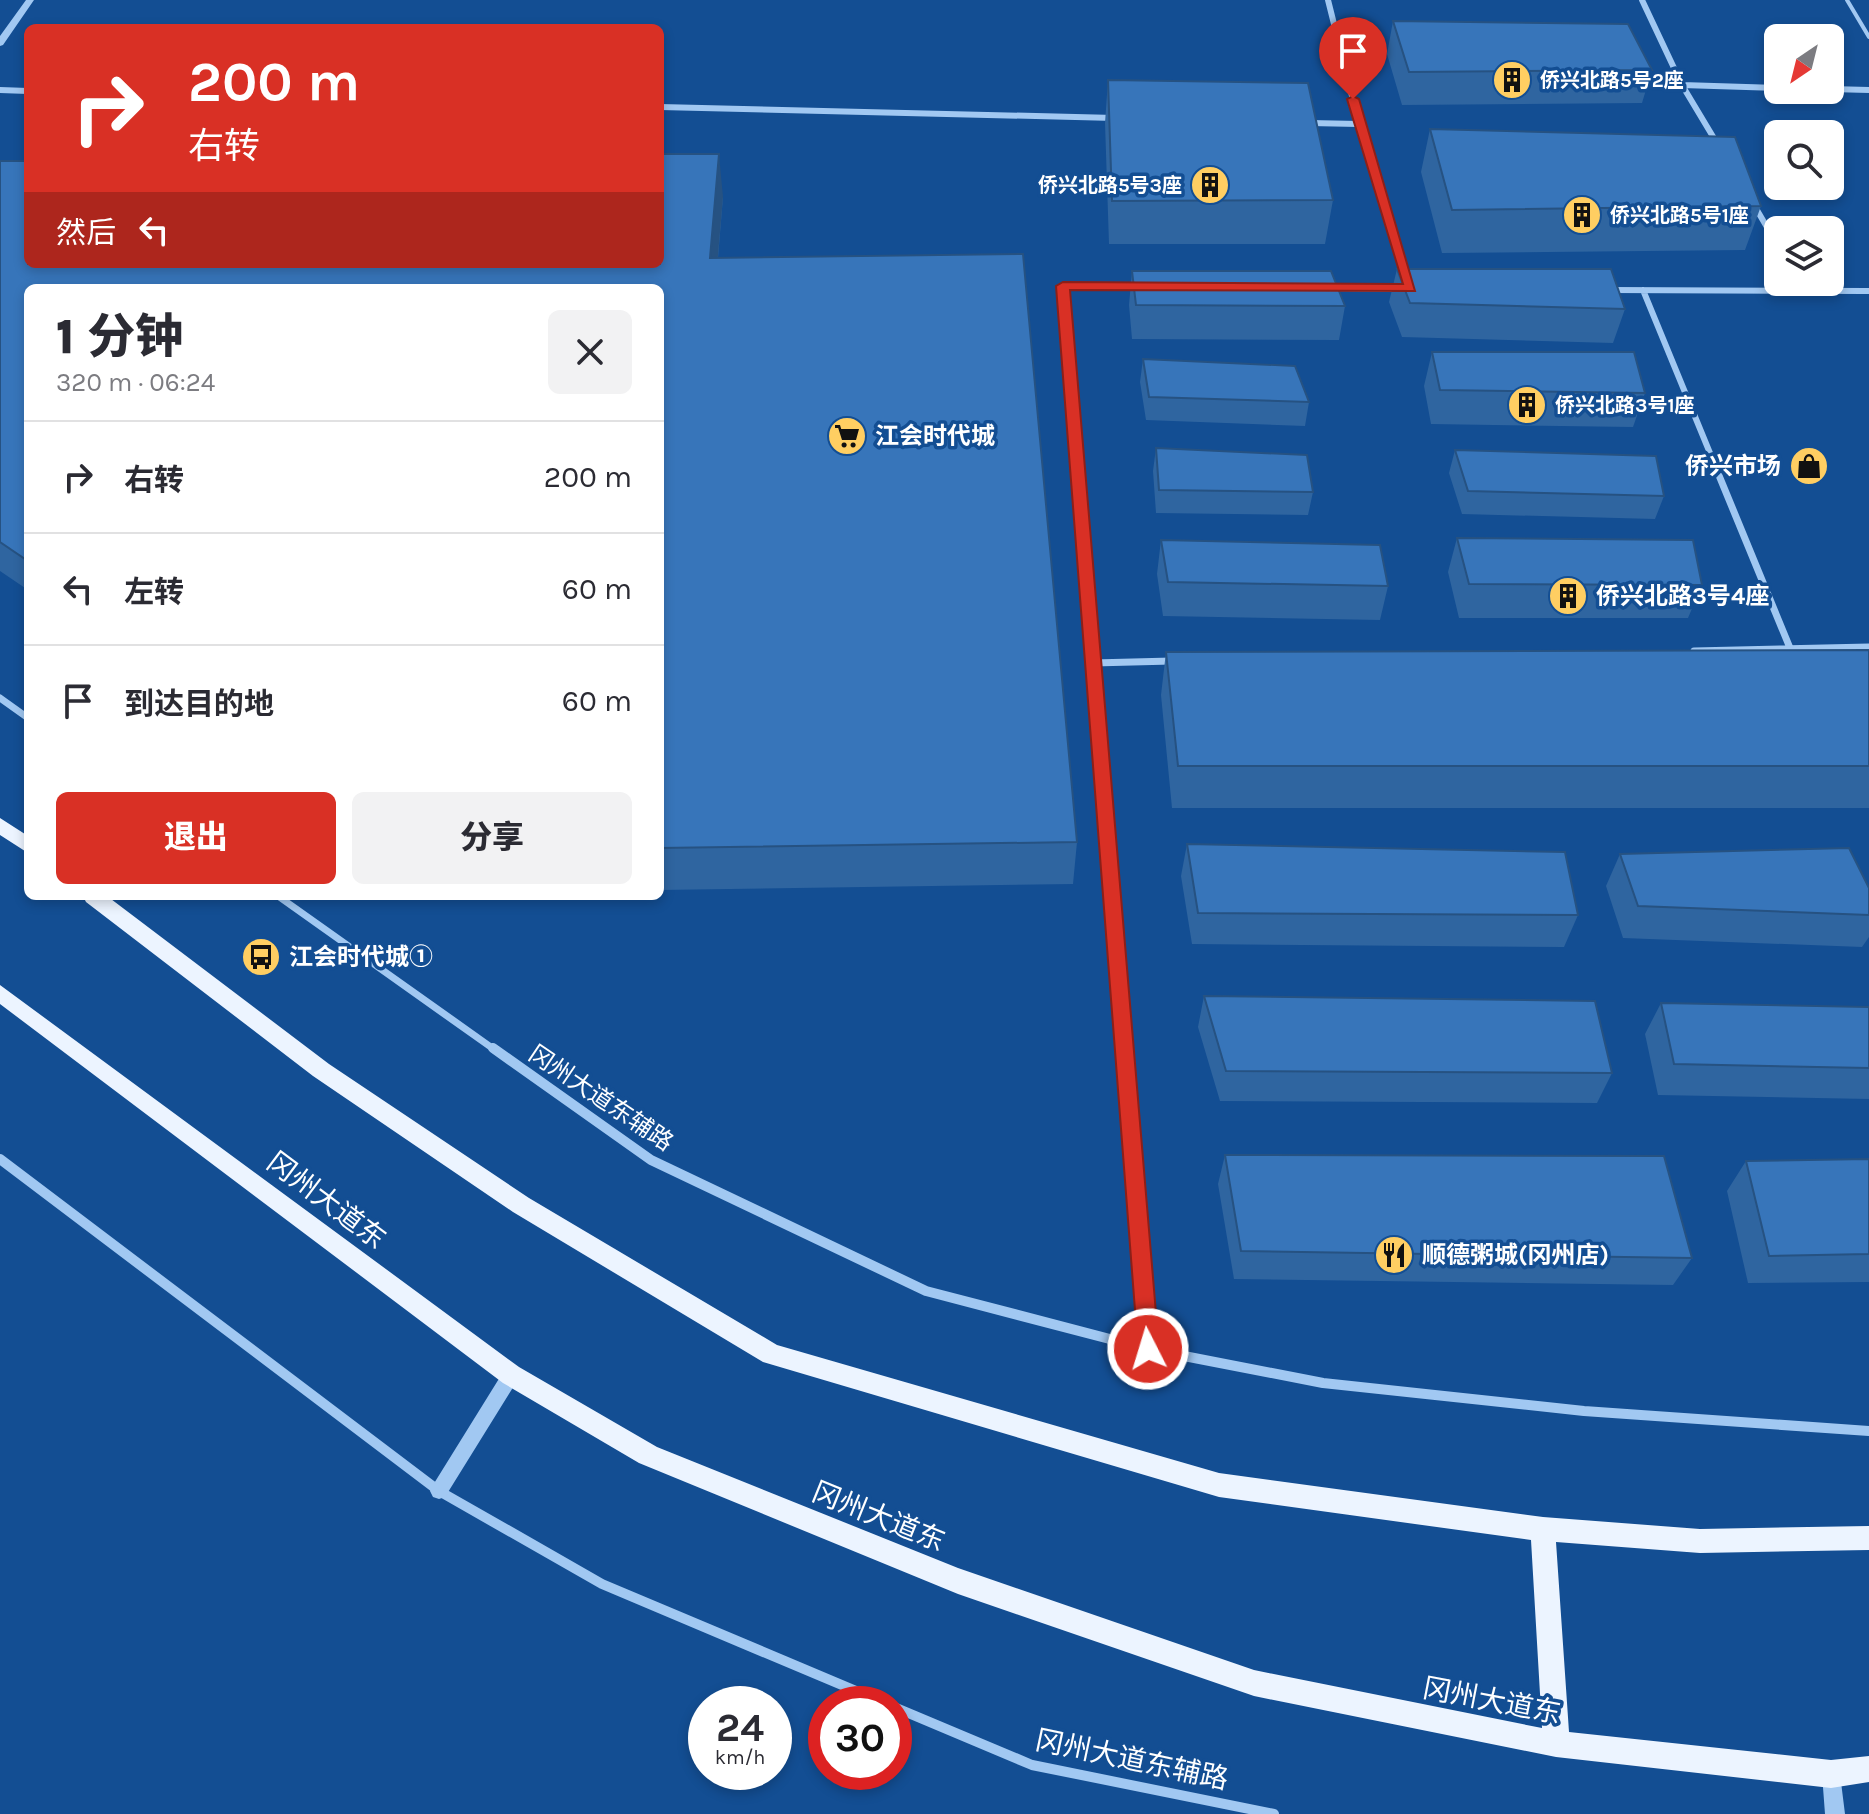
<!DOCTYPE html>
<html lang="zh">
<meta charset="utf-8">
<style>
:root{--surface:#fff;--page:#f2f2f3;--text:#2b2b33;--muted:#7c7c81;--line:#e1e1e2;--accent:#d93025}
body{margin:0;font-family:Karla,"Noto Sans SC",sans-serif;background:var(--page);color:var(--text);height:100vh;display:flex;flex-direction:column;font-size:30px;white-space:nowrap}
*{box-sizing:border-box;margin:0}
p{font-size:26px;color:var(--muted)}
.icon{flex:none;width:44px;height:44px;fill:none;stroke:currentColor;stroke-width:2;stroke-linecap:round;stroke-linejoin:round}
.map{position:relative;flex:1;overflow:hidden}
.drawer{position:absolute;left:24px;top:284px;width:640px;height:616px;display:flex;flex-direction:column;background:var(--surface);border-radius:12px;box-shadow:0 4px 12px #0003}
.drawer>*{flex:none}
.guide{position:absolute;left:24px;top:24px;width:640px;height:244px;border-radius:12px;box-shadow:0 4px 12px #0003;background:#d93025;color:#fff;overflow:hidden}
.needle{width:52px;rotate:215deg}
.tools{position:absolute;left:1764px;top:24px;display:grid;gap:16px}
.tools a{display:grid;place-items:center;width:80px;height:80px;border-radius:12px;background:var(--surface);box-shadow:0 4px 12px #0003;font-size:40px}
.speed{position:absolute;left:688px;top:1686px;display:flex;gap:16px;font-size:40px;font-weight:700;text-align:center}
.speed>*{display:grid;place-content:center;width:104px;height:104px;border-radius:50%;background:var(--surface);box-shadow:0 4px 12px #0003;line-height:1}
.speed small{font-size:20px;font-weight:400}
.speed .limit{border:12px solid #d22;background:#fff;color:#111}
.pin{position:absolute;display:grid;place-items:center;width:68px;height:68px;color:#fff;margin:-82px -34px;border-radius:50% 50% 50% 0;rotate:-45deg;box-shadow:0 0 8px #0007}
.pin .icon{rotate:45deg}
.me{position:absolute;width:88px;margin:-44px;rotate:355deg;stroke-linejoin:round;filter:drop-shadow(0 0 6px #0008)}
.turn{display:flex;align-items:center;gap:28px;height:168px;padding:0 32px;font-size:36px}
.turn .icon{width:104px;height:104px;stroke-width:2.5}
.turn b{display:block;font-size:56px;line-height:68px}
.then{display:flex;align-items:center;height:76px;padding:0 32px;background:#0003;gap:16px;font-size:30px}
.round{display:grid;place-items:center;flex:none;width:84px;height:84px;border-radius:12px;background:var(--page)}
.overview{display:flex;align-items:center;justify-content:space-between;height:136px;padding:0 32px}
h1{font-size:48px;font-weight:800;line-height:60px}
.cta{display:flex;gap:16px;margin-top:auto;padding:16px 32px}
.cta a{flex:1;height:92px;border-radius:12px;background:var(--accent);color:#fff;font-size:32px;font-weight:800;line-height:92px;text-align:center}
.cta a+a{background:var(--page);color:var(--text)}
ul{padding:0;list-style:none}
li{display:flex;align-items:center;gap:24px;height:112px;padding:0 32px;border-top:2px solid var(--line)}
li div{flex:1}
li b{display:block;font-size:30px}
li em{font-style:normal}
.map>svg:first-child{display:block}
</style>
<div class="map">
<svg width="1869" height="1814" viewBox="0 0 1869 1814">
<rect width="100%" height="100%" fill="#134e93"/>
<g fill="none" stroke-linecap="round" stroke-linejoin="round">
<path stroke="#a1c8f2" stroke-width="4" d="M1847,0l22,37"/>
<path stroke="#a1c8f2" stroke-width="6" d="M1328,0l31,124 48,152
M1642,0l40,85 36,60
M1682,85l96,3
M1830,89l39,1
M0,90l28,1
M660,107l455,11
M1309,123l50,1
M1754,205l24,41
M1330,288l70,1
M1610,290l259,1
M1643,290l69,168
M1077,458l-14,-172h77"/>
<path stroke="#a1c8f2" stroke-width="7" d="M1077,456l47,594
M1711,456l79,192
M1694,651l175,-4
M1093,663l79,-2
M0,698l28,20
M278,896l217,154"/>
<path stroke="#a1c8f2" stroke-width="10" d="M493,1048l158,112 275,131 222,58 175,34 261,28 285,20
M1124,1048l24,301
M0,1159l439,332 163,93 285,120
M894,1707l138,58 242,49"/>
<path fill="#a1c8f2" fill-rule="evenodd" d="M26,0h8l-31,45 -3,1v-10z
M511,1367l6,2 2,6 -2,6 -72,116 -6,2 -6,-2 -3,-6 3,-6 72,-116z
M1831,1765l7,2 2,7 5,40h-20l-3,-40 2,-7z"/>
<path fill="#ecf4ff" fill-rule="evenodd" d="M0,818l28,18v17l-28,-18z
M83,896h24l222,168 200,134 248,147 442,128 324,44 157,12 169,-3v24l-169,3 -144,-11 13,190 262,28 38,-4v26l-38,6 -275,-31 -302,-61 -296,-102 -319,-131 -136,-80 -503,-379v-19l519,382 138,80 301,121 296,102 288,58 -11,-188 -312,-43 -456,-135 -250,-150 -200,-136 -227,-174z"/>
</g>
<path fill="#2f65a0" d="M1393,21l259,49 -10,33 -240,2 -15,-51z
M1108,80l225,120 -8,44h-216l-4,-121z
M1430,129l331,77 -16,44 -303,3 -21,-81z
M0,161l723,36 -5,61 359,584 -4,42 -413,6v-602h-632v302l-28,-19z
M1397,269l228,40 -12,34 -211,-6 -13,-35z
M1132,271l213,35 -6,34 -207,-1 -3,-34z
M1432,352l213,41 -12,34 -202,-3 -7,-38z
M1143,359l166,43 -4,24 -159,-6 -6,-38z
M1156,448l157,44 -5,23 -152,-2 -3,-42z
M1455,450l209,46 -9,23 -193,-5 -13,-41z
M1457,538l245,47 -14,33h-229l-11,-46z
M1161,540l227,46 -8,34 -217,-4 -6,-42z
M1869,650v158h-697l-11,-113 5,-43z
M1187,844l391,71 -14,32 -372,-3 -11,-68z
M1620,854l249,34v49l-7,10 -239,-9 -17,-52z
M1204,996l408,77 -15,30 -377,-2 -22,-74z
M1661,1003l208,4v92l-211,-4 -13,-61z
M1225,1155l467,103 -19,27 -439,-6 -16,-95z
M1869,1159v123l-121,1 -21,-92 19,-30z"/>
<path fill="#265282" d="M719,154l4,43 -9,104 -4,-43z"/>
<path fill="#3775ba" stroke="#265282" stroke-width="2" d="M1393,21l235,3 24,46 -243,2z
M1108,80l200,3 25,117 -221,1z
M1430,129l305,8 26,69 -309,4z
M660,154h59l-9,104 313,-4 54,588 -417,6v-560h-632v273l-28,-19v-381h28v103h632z
M1397,269h214l14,40 -215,-6z
M1132,271h199l14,35 -209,-1z
M1432,352h202l11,41 -205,-3z
M1143,359l152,7 14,36 -160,-5z
M1156,448l151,7 6,37 -154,-2z
M1455,450l201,6 8,40 -196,-5z
M1457,538l236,2 9,45 -233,-1z
M1161,540l219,5 8,41 -220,-4z
M1869,650v116h-691l-12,-114z
M1187,844l378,8 13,63 -380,-2z
M1849,848l20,40v27l-231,-9 -18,-52z
M1204,996l391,5 17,72 -386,-2z
M1661,1003l208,4v61l-195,-4z
M1225,1155l439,1 28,102 -451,-7z
M1869,1159v95l-100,2 -23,-95z"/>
<path fill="#d93025" stroke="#8d1f18" stroke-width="2" d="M1353,96l6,3 56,192 -345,-1 89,1059 -3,7 -8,3 -7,-3 -3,-7 -82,-1063 7,-4 340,2 -56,-185z"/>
<defs>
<symbol id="building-disc" viewBox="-11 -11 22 22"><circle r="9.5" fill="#ffce62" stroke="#134e93"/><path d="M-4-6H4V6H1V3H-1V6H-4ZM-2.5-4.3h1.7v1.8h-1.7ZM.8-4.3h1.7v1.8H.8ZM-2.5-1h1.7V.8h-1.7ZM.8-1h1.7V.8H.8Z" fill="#111"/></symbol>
<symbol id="supermarket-disc" viewBox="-11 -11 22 22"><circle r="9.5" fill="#ffce62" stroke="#134e93"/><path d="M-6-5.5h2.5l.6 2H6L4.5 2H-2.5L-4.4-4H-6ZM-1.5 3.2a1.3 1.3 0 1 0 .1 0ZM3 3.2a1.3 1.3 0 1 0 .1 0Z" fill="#111"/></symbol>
<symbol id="shop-disc" viewBox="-11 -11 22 22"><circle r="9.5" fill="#ffce62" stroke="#134e93"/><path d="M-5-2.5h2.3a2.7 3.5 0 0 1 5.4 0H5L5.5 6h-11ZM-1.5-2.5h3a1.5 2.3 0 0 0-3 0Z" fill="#111"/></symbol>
<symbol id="bus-disc" viewBox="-11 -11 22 22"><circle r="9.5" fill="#ffce62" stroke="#134e93"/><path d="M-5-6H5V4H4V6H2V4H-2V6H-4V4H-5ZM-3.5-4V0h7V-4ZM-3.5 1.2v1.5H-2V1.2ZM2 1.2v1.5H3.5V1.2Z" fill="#111"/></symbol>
<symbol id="restaurant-disc" viewBox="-11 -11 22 22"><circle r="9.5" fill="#ffce62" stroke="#134e93"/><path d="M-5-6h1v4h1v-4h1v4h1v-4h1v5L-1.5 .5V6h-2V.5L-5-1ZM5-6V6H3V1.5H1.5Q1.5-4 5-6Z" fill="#111"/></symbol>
</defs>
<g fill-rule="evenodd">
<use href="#building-disc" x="1490" y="58" width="44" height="44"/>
<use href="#building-disc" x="1188" y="163" width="44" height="44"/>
<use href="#building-disc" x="1560" y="193" width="44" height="44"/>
<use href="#building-disc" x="1505" y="383" width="44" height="44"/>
<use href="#supermarket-disc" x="825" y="414" width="44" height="44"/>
<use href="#shop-disc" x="1787" y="444" width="44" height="44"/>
<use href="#building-disc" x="1546" y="574" width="44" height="44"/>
<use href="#bus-disc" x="239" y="935" width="44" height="44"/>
<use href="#restaurant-disc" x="1372" y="1233" width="44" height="44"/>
</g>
<g text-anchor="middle" stroke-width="7" stroke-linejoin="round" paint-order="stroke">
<g font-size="20" font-weight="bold" fill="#fff" stroke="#134e93" text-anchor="start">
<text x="1540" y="87">侨兴北路5号2座</text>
<text x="1182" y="192" text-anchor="end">侨兴北路5号3座</text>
<text x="1610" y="222">侨兴北路5号1座</text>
<text x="1555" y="412">侨兴北路3号1座</text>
</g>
<g font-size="24" font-weight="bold" fill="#fff" stroke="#134e93" text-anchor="start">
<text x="875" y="444">江会时代城</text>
<text x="1781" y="474" text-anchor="end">侨兴市场</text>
<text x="1596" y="604">侨兴北路3号4座</text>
<text x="289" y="965">江会时代城①</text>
<text x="1422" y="1263">顺德粥城(冈州店)</text>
</g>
<g font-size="24" fill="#fff" stroke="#134e93">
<text transform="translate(601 1098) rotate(34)" y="8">冈州大道东辅路</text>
</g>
<g font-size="28" fill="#fff" stroke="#134e93">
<text transform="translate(327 1200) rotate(37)" y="10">冈州大道东</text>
<text transform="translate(879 1516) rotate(22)" y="10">冈州大道东</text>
<text transform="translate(1492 1700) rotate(11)" y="10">冈州大道东</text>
<text transform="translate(1132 1759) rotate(12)" y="10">冈州大道东辅路</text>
</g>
</g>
</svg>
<div class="tools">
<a><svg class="needle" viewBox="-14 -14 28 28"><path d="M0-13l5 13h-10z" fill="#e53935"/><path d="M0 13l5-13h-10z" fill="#7c7c81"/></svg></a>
<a><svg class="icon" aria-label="search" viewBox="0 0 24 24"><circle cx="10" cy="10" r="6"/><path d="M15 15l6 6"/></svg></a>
<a><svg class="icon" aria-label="layers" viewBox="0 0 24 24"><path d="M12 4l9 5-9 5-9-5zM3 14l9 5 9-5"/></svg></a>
</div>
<div class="speed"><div>24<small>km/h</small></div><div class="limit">30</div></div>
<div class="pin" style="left:1353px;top:99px;background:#d93025"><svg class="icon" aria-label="arrive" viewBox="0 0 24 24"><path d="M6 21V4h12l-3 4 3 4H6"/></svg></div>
<svg class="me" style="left:1148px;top:1349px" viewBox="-20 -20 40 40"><circle r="17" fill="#d93025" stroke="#fff" stroke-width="3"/><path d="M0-11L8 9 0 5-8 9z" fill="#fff"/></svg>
<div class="guide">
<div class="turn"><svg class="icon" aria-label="right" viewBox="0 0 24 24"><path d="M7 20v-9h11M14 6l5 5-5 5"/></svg><div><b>200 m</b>右转</div></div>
<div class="then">然后<svg class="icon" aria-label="left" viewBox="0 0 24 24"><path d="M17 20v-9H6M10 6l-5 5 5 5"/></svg></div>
</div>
<section class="drawer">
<div class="overview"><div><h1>1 分钟</h1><p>320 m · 06:24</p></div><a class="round"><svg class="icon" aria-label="close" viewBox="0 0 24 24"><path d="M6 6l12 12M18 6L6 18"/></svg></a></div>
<ul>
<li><svg class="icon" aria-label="right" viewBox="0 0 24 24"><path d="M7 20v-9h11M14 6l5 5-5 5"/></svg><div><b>右转</b></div><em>200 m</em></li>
<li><svg class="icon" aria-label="left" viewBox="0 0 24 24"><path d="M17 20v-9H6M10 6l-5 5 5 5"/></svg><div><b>左转</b></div><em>60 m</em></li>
<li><svg class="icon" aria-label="arrive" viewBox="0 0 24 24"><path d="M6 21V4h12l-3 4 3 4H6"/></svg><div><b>到达目的地</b></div><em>60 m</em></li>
</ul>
<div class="cta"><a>退出</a><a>分享</a></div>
</section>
</div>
